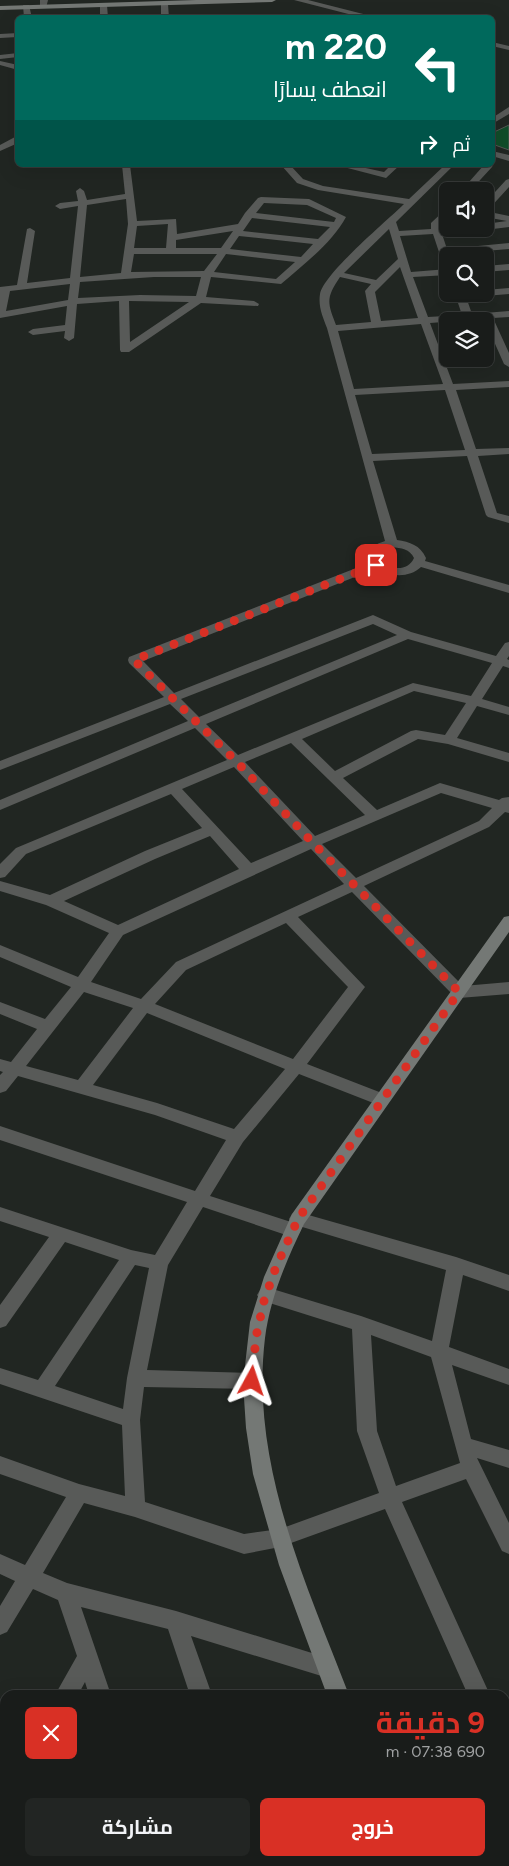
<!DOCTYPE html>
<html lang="ar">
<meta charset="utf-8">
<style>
:root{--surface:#191c1a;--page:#222523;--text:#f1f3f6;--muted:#9fa1a2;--line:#373a39;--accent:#d93025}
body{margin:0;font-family:Figtree,Cairo,sans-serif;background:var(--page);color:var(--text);direction:rtl;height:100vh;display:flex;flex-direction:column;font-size:19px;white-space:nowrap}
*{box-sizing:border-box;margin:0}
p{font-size:16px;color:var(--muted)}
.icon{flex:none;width:28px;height:28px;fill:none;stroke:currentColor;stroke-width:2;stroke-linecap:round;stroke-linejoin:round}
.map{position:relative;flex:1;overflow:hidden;direction:ltr}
.details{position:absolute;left:0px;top:1690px;width:510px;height:176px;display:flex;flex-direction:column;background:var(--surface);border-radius:15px 15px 0 0;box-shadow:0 5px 20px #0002,0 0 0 1px var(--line);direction:rtl}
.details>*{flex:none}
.top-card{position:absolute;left:15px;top:15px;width:480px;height:152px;border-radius:8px;box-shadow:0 5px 20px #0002,0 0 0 1px var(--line);direction:rtl;background:#00695c;color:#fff;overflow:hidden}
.controls{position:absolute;left:439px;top:182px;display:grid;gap:10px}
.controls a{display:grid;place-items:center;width:55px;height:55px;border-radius:8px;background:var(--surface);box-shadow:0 5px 20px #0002,0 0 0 1px var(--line);font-size:25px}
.pin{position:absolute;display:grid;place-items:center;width:42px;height:42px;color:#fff;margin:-21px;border-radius:10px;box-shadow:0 2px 8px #0006}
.me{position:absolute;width:55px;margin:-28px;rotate:5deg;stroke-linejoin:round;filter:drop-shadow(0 0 4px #0008)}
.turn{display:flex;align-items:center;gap:18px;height:105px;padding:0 25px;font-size:22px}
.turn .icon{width:65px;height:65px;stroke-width:2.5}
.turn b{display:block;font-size:35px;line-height:42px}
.then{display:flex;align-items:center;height:48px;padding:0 25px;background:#0003;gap:10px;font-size:19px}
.round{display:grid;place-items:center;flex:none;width:52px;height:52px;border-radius:8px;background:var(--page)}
.head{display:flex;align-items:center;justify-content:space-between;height:85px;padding:0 25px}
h1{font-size:30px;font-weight:700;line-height:38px;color:var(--accent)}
.button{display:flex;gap:10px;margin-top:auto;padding:10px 25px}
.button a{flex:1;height:58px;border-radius:8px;background:var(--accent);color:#fff;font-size:20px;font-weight:700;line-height:58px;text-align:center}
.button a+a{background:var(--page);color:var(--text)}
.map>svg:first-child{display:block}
</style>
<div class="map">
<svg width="509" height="1866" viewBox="0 0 509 1866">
<rect width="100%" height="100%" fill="#212622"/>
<path fill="#104d29" stroke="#535854" d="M509,125v25l-17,-6v-11z"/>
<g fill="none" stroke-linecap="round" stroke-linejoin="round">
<path fill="#585a58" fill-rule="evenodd" d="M40,0h8l-2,8h-6z
M294,0h14l71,18h-15z
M161,2l7,2 1,14h-8z
M100,3l7,2 1,13h-8z
M23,5h6l3,13h-8z
M18,33v4l-18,1v-4z
M492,42l17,4v4l-17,-4z
M18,53v4l-18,2v-4z
M0,61l18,4v5l-18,-5z
M509,107v7l-17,10v-6z
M15,137h3v6l-18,8v-6z
M492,151l17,4v6l-17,-5z
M492,164l1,1 -1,2 -22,24h-9l23,-26z
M122,165h8l7,56 39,-2 1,15 61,-10 7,-11 13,-15 3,-1 48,2 37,18c-13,25 -44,49 -65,67l-70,-7 -5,20 48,4 5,3 -1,2 -57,-3 -72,49h-8l-1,-2 -1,-49 -42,3 -3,34 -5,3 -5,-3 1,-7 -32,4 -5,-3 5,-3 32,-4 2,-19 -67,12v-31l17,-2 10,-56 3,-1 5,3 -8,52 43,-5 8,-72 -18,3 -5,-3 5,-3 18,-2 -2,-10 4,-3 4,3 3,9 38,-6zM126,199l2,25 -7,49 -41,4 7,-72zM264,203l43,2 29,13 -2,4 -78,-9zM252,218l78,9 -12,12 -75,-8zM168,224l-2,24h-32l3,-22zM233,231l-12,17h-45v-8zM239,236l74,8 -12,13 -71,-8zM134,254h83l-13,17 -73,1zM226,254l69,8 -19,17 -62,-7zM154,277h47l-5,19 -56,-1 -62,3 2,-16zM70,284l-2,16 -62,11 4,-20zM129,301l60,1 -59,40z
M281,165h9l13,14 20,7 86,13 36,-34h9l-58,57 3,9 32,-2v-6l17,-16v9l-9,9 1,3 32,1 -5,3 -25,2 5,15 62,-6v6l-60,5 -1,13 -5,-3 -10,-30 -33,2 11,36 37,-3v6l-35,2 15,40 34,-2 -7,-21h10l7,20 37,-3v6l-16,1 16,35v14l-5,-3 -20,-45 -54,4 23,61 56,-3v6l-53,3 20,59 33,-1v6l-31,2 19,57 12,3v7l-21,-6 -2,-2 -19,-59 -94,5 24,79c13,2 23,5 29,18l-1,3 84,24v8l-88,-26c-13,12 -31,9 -46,2l-232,92 31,32 199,-78 38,17 85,24 9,-13 4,-1v14l-2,3 2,1v8l-6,-2 -21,33 27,8v8l-32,-9 -20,32 52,15v9l-61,-18 -30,-5 -75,39 34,32 63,-27 59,17 3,-2 7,-1v16l-4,-1 -16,15 -125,59 99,100 46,-4v12l-50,4 -5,-2 -102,-104 -54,25 67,70 -58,77 80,31 2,5 -2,5 -6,1 -82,-32 -56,68 -33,54 81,26 -2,-3 3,-5 6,-2 158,45 53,18v16l-46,-16 -14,72 60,22v16l-57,-20 19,74 38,11v18l-32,-10 32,65v31l-7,-3 -36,-72 -64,23 88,193h-22l-83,-186 -105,38 -36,7 -109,-37 -51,-14 -41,70 24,10 109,28 152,47 7,3 3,7 -3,7 -7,3 -137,-42 21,59h-22l-22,-66 -87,-22 30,88h-22l-4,-13 -7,13h-23l22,-39 -19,-56 -25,-11 -26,43 -7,3v-29l15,-25 -15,-7v-20l25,11 41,-68 -66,-23v-18l79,28 46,12 -3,-71 -122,-41v-16l38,12 81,-120 -54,-18 -59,84 -6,2v-23l49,-68 -49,-16v-14l131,43 24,5 32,-53 -187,-62v-14l195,65 31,-51 -71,-25 -137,-39 -12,15 -6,2v-18l3,-3 -3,-1v-12l11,3 26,-33 -37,-15v-12l45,17 26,-32 -71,-30v-12l78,32 31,-44 -63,-28 -46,-14v-10l50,14 95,-44 57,-23 -31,-34 -145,60 -21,23 -5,1v-14l16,-16 211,-88 -32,-32 -195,82v-10l188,-79 -18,-17 -170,66v-9l164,-64 -35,-34 -1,-3 1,-3 240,-94 -4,-7c5,-9 11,-12 20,-15l-58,-213c-4,-11 -9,-21 -7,-34 4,-21 67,-73 84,-90l-86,-14 -21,-7zM389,229l9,30 -22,21 -32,-7zM400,267l18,51 -37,3 -6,-29zM340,277l31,7 -6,7 6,31 -35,3c-9,-23 -10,-27 4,-48zM421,324l22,60 -89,5 -16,-58zM445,390l20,60 -93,4 -17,-59zM392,547c9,1 18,2 22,11 -7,16 -30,11 -37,-2l1,-2zM373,624l24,11 -198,82 -18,-18zM408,639l84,24 -21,33 -58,-13 -175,72 -32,-31zM414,691l52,12 -21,32 -29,-5 -5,1 -76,40 -33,-32zM291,743l74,72 -50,21 -70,-74zM234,767l69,74 -52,22 -69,-74zM441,793l51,15 -13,13 -123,57 -34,-34zM210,836l29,33 -121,56 -54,-24 91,-42zM311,849l33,35 -168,78 -35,37 -50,-17 32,-47zM286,923l62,64 -55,72 -138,-55 31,-34zM84,992l49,16 -55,72 -52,-14zM147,1013l138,56 -51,60 -77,-26 -64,-18zM203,1207l89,30 6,-2 3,-5 -2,-4 147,44 -14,71 -71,-25 -95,-29 -6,3 -3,5 3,5 92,29 5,102 22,62 -99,36 -36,5 -99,-32 -5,-82 4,-33 108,2 7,-2 2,-6 -2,-6 -7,-2 -105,-3 21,-105zM135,1265l14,3 -22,110 -4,31 -68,-23zM371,1335l60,22 29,106 -64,23 -19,-55z
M336,165h16l32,7 7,-7h9l-14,13z
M509,179v8l-21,23 -3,1v-8l21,-23z
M485,211l24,5v11l-24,3 -3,-1h3v-5l22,-3 -22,-4z
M509,264v6l-24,2v-6z
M509,288v6l-24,2 -4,-2h4v-4z
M505,1701h4v22h-4z
M5,1789v53l-5,-2v-49z
M505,1812h4v22h-4z
M48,1861h29l2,5h-29z
M140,1861h22l1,5h-22z
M245,1861h22l2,5h-22z"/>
<path fill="#747875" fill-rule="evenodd" d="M196,0h80l-4,2 -272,8v-4z
M509,916v16l-205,292c-17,35 -34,74 -39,114 -15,125 40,243 84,357h-22l-48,-130 -26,-91 -7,-46 -3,-45 7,-61 14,-45 28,-63 212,-297z
M389,1861h22l2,5h-22z"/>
</g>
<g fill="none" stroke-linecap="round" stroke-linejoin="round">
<path stroke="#d93025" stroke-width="9" stroke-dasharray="0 16.2" d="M252,1381l4,-44 8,-36 12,-34 22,-48 161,-227 -147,-150 -76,-81 -102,-101 242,-95"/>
</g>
</svg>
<div class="controls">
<a><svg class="icon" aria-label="sound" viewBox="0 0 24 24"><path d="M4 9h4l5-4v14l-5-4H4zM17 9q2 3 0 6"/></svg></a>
<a><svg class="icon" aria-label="search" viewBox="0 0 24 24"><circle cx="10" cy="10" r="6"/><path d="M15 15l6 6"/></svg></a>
<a><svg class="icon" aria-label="layers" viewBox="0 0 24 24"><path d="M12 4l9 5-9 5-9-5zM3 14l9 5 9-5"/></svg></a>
</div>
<div class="pin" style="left:376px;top:565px;background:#d93025"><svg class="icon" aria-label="arrive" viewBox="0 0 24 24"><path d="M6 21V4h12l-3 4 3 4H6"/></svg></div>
<svg class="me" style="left:252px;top:1381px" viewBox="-20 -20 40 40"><path d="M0-17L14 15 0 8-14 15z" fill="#d93025" stroke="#fff" stroke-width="4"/></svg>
<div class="top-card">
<div class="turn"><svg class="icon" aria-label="left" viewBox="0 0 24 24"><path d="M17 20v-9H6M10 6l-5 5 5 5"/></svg><div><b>220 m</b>انعطف يسارًا</div></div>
<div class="then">ثم<svg class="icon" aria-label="right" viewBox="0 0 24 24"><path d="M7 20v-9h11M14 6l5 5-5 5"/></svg></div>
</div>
<section class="details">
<div class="head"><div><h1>9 دقيقة</h1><p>690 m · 07:38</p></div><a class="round" style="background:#d93025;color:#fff"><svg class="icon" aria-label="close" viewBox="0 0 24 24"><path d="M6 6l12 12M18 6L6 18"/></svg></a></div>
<div class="button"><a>خروج</a><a>مشاركة</a></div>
</section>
</div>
